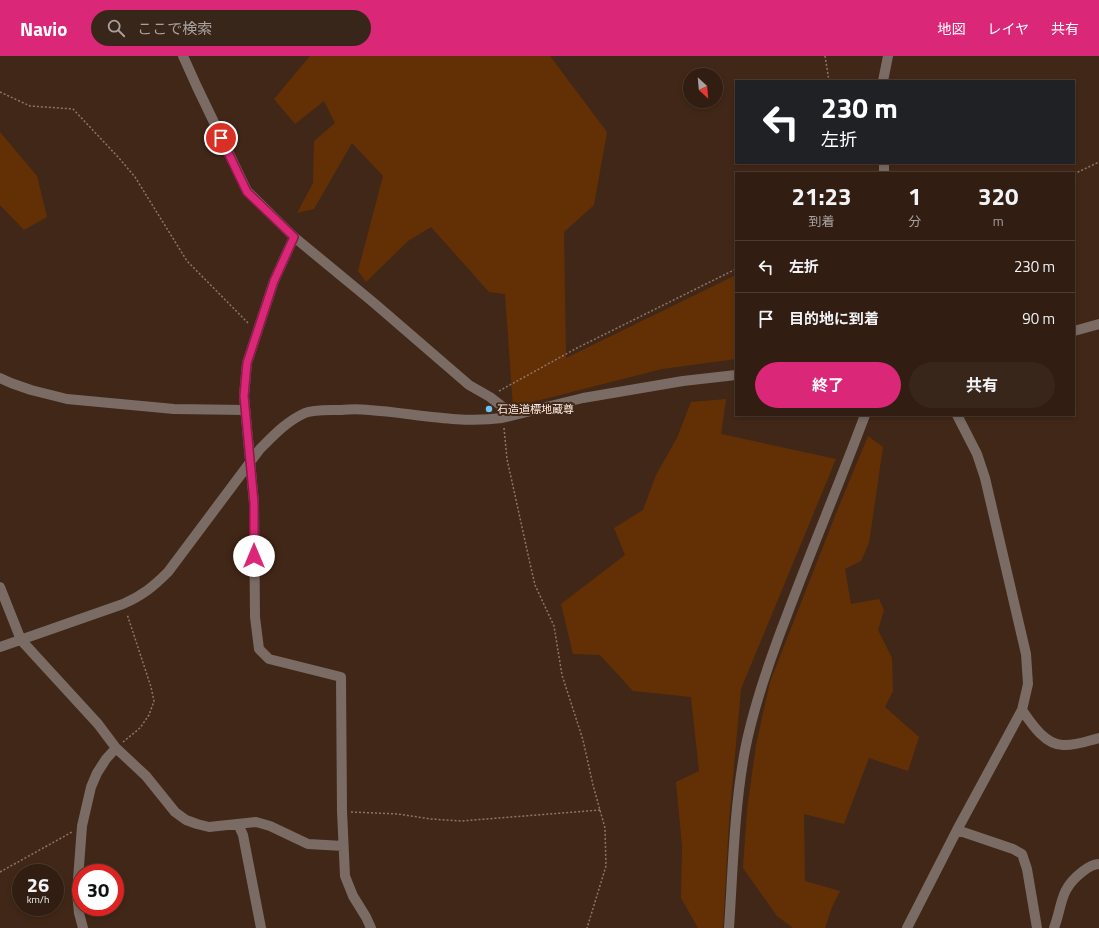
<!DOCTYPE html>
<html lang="ja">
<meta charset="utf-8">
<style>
:root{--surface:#311d11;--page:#39261a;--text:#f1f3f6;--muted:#a8a29f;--line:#4c3b31;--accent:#db2777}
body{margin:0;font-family:"Titillium Web","Noto Sans JP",sans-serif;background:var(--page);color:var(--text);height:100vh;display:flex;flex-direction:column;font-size:15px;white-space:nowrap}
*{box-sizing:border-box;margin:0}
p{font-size:13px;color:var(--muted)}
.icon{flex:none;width:22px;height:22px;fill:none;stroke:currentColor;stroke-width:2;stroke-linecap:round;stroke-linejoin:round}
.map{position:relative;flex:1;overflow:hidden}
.details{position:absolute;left:735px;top:116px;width:340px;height:244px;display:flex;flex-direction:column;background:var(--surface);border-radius:0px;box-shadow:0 2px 6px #0003,0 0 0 1px var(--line)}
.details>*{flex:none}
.top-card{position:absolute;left:735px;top:24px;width:340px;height:84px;border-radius:0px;box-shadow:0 2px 6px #0003,0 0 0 1px var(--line);background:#202124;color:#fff;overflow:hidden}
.needle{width:26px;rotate:154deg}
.buttons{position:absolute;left:683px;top:12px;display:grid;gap:8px}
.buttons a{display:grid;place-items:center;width:40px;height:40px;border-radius:50%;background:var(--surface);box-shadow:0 2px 6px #0003,0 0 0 1px var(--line);font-size:20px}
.speed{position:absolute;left:12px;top:808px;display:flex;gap:8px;font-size:20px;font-weight:700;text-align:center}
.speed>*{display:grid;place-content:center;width:52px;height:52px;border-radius:50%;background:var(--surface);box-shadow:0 2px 6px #0003,0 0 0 1px var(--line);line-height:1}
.speed small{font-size:10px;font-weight:400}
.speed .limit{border:6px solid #d22;background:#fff;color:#111}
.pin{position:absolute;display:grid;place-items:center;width:34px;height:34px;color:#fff;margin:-17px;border:2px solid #fff;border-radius:50%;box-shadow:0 1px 4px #0007}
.me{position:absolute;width:44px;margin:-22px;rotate:0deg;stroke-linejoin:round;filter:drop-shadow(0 0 3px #0008)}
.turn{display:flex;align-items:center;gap:14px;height:84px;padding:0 20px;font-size:18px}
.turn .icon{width:52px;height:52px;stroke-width:2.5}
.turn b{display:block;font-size:28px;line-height:34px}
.eta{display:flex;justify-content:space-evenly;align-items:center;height:68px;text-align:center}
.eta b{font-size:24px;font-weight:700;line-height:28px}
.cta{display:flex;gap:8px;margin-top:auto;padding:8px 20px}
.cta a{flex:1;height:46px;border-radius:24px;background:var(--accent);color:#fff;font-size:16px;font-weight:700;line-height:46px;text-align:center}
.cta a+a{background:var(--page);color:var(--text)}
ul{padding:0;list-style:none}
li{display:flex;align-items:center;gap:12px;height:52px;padding:0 20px;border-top:1px solid var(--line)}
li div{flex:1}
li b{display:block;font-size:15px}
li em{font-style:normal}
header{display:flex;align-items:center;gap:24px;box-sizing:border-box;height:56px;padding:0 20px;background:var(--accent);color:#fff}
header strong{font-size:19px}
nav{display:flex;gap:22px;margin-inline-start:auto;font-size:14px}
.search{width:280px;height:36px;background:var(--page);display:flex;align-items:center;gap:10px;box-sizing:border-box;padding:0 14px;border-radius:22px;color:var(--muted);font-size:15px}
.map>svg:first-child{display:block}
</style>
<header>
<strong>Navio</strong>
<div class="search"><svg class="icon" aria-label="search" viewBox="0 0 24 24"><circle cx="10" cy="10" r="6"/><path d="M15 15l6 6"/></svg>ここで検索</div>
<nav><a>地図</a><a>レイヤ</a><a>共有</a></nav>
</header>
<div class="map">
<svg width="1099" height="872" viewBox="0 0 1099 872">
<rect width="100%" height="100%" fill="#412717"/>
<path fill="#633006" d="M310,0h240l57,76 -13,73 -30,27 2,126 170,-83v84l-74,10 -149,38 -8,-113 -16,-2 -58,-65 -23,14 -42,41 -8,-11 25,-95 -31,-33 -38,66 -17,4 16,-30 1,-42 21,-18 -11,-22 -29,23 -21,-25z
M0,76l37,44 10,41 -23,13 -24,-25z
M726,343l-5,35 115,25 -95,230 -12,132 -6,107h-25l-17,-30 1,-52 -6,-64 23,-11 -8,-74 -58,-6 -33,-36 -27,-1 -12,-50 64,-49 -11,-27 29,-18 13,-35 21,-37 14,-36z
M868,380l15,11 -14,96 -8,18 -16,8 6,35 28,-5 5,11 -6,20 14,28 1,33 -8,16 34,30 -11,34 -39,-13 -25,66 -40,-10 1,67 35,10 -8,16 -7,21h-32l-16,-12 -34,-48 4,-58 9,-65 14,-63 67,-171z"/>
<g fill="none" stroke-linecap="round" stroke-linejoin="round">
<path stroke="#8d7669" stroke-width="1.5" stroke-dasharray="2 2" stroke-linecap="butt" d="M825,0l4,25
M0,36l30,14 43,3 46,49 16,19 52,84 62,63
M1074,118l25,-12
M499,335l78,-43 159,-79
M504,372l3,31 24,109 4,17 19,41 8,49 21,65 10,45 12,43 1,38 -19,62
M123,686l17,-14 9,-13 5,-14 -3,-14 -24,-73
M351,756l47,2 33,5 30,2 139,-11
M0,816l72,-40"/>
<path stroke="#7a6c64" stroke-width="10" d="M183,0l14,31 50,104 47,46 80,66 95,82 21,12 23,18
M883,25l5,-25
M884,107v10
M294,181l-20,44 -27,82 -3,33 10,107 1,114 4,32 10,10 72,18 1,134 3,65 8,20 13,21 5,11
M1074,275l25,-7
M0,322l11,5 20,7 36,9 107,10 71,1
M0,531l21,53 77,84 18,24 30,28 29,36 11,8 11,4 12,3 47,-5 14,4 38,18 35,2
M0,591l123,-43c19,-8 31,-18 45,-32l92,-123c14,-14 27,-28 45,-36 9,-4 27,-3 36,-3 9,-1 19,-1 28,0 44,3 89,14 133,8l81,-20 100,-17 53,-6
M1022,654c9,13 23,35 41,35 12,1 24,-4 36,-7
M238,768l5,11 18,93
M957,774l56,19 9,5 5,15 10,59
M83,872l-4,-15 -2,-20 5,-67 9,-39 6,-14 9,-14 10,-11
M729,872c4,-59 5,-119 16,-178 9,-46 25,-91 42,-135 25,-67 53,-133 78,-200
M907,872l50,-98 65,-120 6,-26 -2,-30 -41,-176 -8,-24 -20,-39
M1054,872c9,-24 5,-38 28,-56 5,-4 11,-8 17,-8"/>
</g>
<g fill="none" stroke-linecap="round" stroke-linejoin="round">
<defs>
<path id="route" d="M221,82l26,54 47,45 -20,44 -27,82 -3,33 10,107v53"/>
</defs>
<use href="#route" stroke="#8e194d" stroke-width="10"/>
<use href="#route" stroke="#db2777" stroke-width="7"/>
</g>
<circle fill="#6ac3f1" stroke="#412717" stroke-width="1.5" cx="489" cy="353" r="4"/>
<g text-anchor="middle" stroke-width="4" stroke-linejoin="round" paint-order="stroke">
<g font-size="11" fill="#ffede3" stroke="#412717" text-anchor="start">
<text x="497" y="357">石造道標地蔵尊</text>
</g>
</g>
</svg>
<div class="buttons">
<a><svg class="needle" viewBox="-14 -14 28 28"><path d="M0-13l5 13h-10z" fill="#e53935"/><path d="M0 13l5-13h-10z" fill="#a8a29f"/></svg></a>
</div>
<div class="speed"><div>26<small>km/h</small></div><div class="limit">30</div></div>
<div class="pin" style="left:221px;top:82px;background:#d93025"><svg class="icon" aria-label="arrive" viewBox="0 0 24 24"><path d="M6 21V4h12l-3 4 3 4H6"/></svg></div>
<svg class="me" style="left:254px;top:500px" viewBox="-20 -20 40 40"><circle r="19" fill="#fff"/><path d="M0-13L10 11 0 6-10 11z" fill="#db2777"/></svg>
<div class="top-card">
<div class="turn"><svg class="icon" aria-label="left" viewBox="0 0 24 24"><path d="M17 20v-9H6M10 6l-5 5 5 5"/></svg><div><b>230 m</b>左折</div></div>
</div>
<section class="details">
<div class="eta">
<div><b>21:23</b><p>到着</p></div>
<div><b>1</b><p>分</p></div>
<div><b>320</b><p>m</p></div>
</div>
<ul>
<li><svg class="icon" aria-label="left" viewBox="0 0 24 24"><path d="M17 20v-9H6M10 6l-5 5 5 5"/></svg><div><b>左折</b></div><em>230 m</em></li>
<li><svg class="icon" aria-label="arrive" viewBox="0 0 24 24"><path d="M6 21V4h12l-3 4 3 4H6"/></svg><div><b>目的地に到着</b></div><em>90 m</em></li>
</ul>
<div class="cta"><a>終了</a><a>共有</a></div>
</section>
</div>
